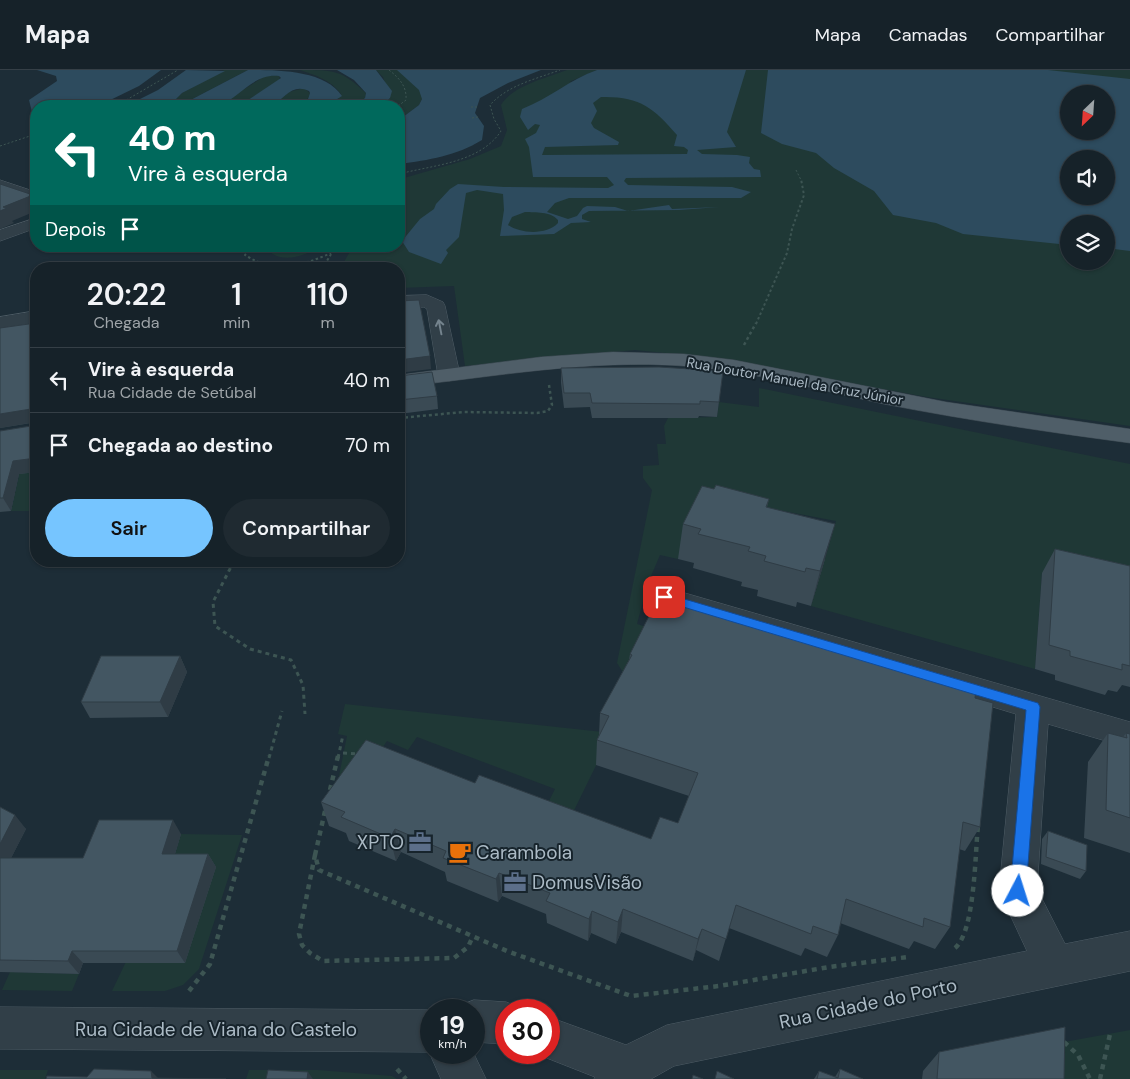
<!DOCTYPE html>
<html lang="pt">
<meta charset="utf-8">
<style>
:root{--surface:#162229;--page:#1f2a31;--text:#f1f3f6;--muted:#9ea4a8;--line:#353f46;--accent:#76c5ff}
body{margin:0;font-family:"DM Sans",sans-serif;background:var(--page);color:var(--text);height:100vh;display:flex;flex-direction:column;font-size:19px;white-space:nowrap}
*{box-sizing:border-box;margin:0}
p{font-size:16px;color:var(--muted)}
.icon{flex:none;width:28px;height:28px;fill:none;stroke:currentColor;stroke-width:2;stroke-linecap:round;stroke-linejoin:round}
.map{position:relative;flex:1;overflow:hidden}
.details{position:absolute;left:30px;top:192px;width:375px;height:305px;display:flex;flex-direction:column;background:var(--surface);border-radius:20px;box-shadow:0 1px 4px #0004,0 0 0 1px var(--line)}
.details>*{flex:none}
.top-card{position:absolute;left:30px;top:30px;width:375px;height:152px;border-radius:20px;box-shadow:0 1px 4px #0004,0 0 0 1px var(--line);background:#00695c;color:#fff;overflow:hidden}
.needle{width:32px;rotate:205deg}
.buttons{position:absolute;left:1060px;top:15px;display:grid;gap:10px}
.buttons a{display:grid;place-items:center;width:55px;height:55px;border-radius:50%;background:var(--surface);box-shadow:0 1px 4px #0004,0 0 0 1px var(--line);font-size:25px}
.speed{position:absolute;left:420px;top:929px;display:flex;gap:10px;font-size:25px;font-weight:700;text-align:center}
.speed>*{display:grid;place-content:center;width:65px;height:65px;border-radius:50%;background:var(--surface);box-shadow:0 1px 4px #0004,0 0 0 1px var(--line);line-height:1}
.speed small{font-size:12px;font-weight:400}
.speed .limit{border:8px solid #d22;background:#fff;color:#111}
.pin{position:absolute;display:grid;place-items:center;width:42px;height:42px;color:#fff;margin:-21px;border-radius:10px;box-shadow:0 2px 8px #0006}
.me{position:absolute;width:55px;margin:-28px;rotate:5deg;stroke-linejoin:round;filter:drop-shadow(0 0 4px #0008)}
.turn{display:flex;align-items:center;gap:18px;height:105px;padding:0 15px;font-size:22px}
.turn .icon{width:65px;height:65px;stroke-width:2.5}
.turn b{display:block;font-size:35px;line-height:42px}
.then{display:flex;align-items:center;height:48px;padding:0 15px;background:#0003;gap:10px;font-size:19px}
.eta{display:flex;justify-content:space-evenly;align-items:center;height:85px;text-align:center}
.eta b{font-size:30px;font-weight:600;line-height:35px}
.cta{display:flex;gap:10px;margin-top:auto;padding:10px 15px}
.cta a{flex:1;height:58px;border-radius:30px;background:var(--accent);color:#111;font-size:20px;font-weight:600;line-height:58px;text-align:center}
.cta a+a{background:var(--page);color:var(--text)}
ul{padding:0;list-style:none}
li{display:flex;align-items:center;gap:15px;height:65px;padding:0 15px;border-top:1px solid var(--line)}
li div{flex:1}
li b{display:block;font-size:19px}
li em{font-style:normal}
header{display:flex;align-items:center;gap:30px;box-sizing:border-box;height:70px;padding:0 25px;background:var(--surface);border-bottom:1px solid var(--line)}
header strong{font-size:24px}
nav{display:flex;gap:28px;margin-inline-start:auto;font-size:18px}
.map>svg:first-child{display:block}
</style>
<header>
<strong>Mapa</strong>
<nav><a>Mapa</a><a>Camadas</a><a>Compartilhar</a></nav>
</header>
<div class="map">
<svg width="1130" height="1009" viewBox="0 0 1130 1009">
<rect width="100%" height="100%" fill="#1d2d37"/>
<path fill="#1f3836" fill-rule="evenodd" d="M224,0h24l-69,36h-23l16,-3 10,-10z
M300,0c35,0 41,0 66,23l-1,5 -12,8h-27l12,-7 3,-5c-10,-14 -26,-19 -41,-24z
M376,0h101l-55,29 -3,6 -20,15v-14h-18l9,-8 -7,-21z
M567,0h30l-28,12 176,-10 1,-2h384v356l-203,-29 -221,-40 -71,-7 -170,16 -11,-80 -55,2v-19h-59l13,-23h46v-63l5,-5 66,-19 31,-13 6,-16 -6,-25c11,-19 45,-27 66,-35zM1069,24h37v37h-37zM1069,89h37v37h-37zM1069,154h37v37h-37z
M275,5l4,1 1,4 -41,26h-22l48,-30z
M304,18l6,5c-4,17 -24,13 -38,13l17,-14z
M265,176h15l20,5 9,-5h14c-17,9 -45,21 -58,0z
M759,318l371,76v129h-14l-74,-20 -7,96 -224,-63 25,-85 -63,-12 -76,11 -19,39 -18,-4 -12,28 -11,41 16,5 -25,51 -11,-17 35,-173 -9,-12v-12l16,-1 -2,-21h9l-2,-18 4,-8 49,-1 2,-15 40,5z
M36,398l-1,43h-24l8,-36 -19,-6z
M345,634l258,28 5,9 -47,96 -22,-16 16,-32 -138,-52 -9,13 -21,-9 -58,85 18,-90 -9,-2z
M181,764l61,1 -43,134 -16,16 -18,6h-53l59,-124z
M10,902l69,2 -7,17 -70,-1z
M1130,960v49h-88l22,-37z
M0,1000h48l-3,9h-45z
M249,1000h69l74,6 5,3h-151z"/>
<path fill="#2d4b5e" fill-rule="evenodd" d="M37,0h124l-22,16 -41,20h-62v10h-3l-4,-16 28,-19 -1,-5z
M186,0l39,1 -43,22 -10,10 -16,3h-30l32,-16z
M248,0c30,0 77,0 94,26l-16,10h-27l9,-7 2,-6 -1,-2c-17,-8 -24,7 -37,15h-33l42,-28 -2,-2c-26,-3 -39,22 -61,30 -10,3 -28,0 -39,0z
M337,0h39l16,21 -2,7 -9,8h-28l12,-8 1,-5 -12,-13z
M397,0h144l-33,13 -28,15 -5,15 9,13 -2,14c-26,16 -53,20 -83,24v-44l20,-15 3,-6 -3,-9z
M597,0h149l-19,62 9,15 -39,3 5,4 35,1 13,2 -1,6 5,6 6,1 1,7 -135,1 -2,3 4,4 104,2 19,5 -10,6h-172l-14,5 -8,9 21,7 9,-3 6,-8 4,-2 28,1 13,4 41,-6 3,4 47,-2 -40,3 -90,1 -7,4v4l9,3 -20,1 -17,11 -54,2 4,-26 -1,-16 -26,-4 -11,3 -7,44 -13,13 2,3 -7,11 -32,-12 -7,-11 18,-22 14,-10 2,-5 14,-15 8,-5 46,3 104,1 6,-3 -7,-8h-74l-4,-30 -4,-8 11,-6 4,-8 -5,-1 -7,6 -8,-13 2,-8c28,-11 47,-29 75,-39zM601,27c38,-1 52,10 76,38l-3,11 10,1 4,3 -1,4 -145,1 3,-8 73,-2 1,-3 -25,-14 -3,-5 6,-12 -4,-8zM525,142c11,1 25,-1 33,8v3c-11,12 -37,11 -50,2l4,-8z
M768,0h280l82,9v172l-24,-3v-24h-37v21l-106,-11 -27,-11 -43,-8 -19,-24 -40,-23 -18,-15 -34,-9 -21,-11zM1069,24h37v37h-37zM1069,89h37v37h-37z"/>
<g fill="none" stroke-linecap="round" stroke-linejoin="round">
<defs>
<path id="minor" d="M0,110l36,12v10l-36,-12z
M36,148v10l-36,13v-11z
M427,225l16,7 2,4 15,69 -4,4 -7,2 -7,-2 -4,-4 -11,-66 -3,-2 -25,1v-12z
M36,241v12l-36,6v-12z
M664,517l466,135v26l-82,-24 -11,165 28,55 65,-13v40l-456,95 -23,13h-57l1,-2 -61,-24 15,-1v-35l77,28 41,-20 360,-74 -28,-60 17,-177 -362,-110 -4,-7 4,-7z
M474,930l32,2 15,6 1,2h-16v34l-32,-2v-32h-16l1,-4z
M0,937l431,3v42h42l13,27h-45l-12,-27 -429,-3z"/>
<path id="major" d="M613,282l71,2 50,6 212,42 184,27v14c-82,-11 -164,-23 -246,-39 -66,-14 -132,-33 -200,-38 -96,-7 -190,11 -285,21v-12l142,-18z"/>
</defs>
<use href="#minor" stroke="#4f5d66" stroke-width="1"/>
<use href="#major" stroke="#3b4851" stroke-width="1"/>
<path stroke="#3d5553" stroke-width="1" stroke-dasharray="2 2" stroke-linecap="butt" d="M389,0c10,8 18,16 17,30l-8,6
M116,36l62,-36
M471,37h6
M472,48l6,-1
M0,76l36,-12
M796,100l5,10
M399,104c34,-9 81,-11 102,-43l-7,-12 -4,-14c18,-20 46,-26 70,-35"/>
<path stroke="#3d5553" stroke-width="2" stroke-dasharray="2.5 2.5" stroke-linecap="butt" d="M252,176l-7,9c27,18 58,11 86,-2
M322,199l14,-23
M756,254l31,-71 5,-24 12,-34 -3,-16"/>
<path stroke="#3d5553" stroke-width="2.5" stroke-dasharray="3 3" stroke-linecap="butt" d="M744,275l12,-22
M399,348l65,-6 73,1 11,-2 4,-6 -3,-20"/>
<path stroke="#3d5553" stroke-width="3" stroke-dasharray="4 4" stroke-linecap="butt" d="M234,491l-21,41 2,24 35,23 41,11 12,25 2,29
M343,683l15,1
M269,688l13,-47
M338,688l5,-23"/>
<path stroke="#3d5553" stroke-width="4.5" stroke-dasharray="5 5" stroke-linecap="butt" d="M330,720l8,-34
M325,741l-10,44 4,15 188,81 124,45 88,-10 110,-19 79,-10
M315,785l-16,79 3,11 8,8 13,8 131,-3 14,-11 5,-11
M955,878c20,-16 20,-95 23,-122
M189,921l21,-27 59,-208
M1064,972l14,13 12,24
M397,999l9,10
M1100,1009l10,-45"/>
<use href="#minor" fill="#313f48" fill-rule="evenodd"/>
<use href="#major" fill="#4f5e68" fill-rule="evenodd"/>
</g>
<path fill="#3a4a54" d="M36,253v149l-17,2 -8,37 -11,1v-81l31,-5v-3l-31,5v-100z
M561,298l162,3 -6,46 -18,-1 -1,2h-106l-2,-11 -26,1 -3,-25z
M399,306l38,20 1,13 -39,5z
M714,419l55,10 -2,8 58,52 -14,47 -14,-4 -1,5 -39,-11 1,-6 -17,-4 1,-4 -49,-14 1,-5 -16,-4 5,-35z
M1055,479l75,17v121l-8,-2 -5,7 -9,-2 -3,5 -50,-15v-5l-20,-6 7,-96z
M630,584l345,44 5,129 -15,24 -6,-2 -9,78 -15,22 -21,-8 -5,8 -69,-26 -2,12 -11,22 -22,-9 -4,8 -72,-28 -10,33 -23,-11 -3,11 -72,-29 -5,12 -25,-11 -3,8 -41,-18 -1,-9 -44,-18 -4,6 -51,-21 -2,-9 -44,-20 -5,9 -47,-20 -3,-8 -17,-7 -8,-24 154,-19 176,56 27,-16 11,-27 -93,-31 1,-25 2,-5 1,-22 29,-53z
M180,586l7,16 -19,45 -78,1 -9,-16z
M1108,663l15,4 3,-4 4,1v119l-46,-15 4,-76z
M0,737l26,22 -15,29h72l98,-24 -6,20h33l8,13 -31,96h-102l-4,11 -79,-2z
M1048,761l38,40 -6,8 -39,-15 1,-25z
M939,982l125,27h-142l1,-8z
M840,999l23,10h-49l5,-8 16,6z"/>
<path fill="#2f3c45" d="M33,125l3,9v7l-24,10 2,2 -14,6v-18l3,-4z
M430,286l1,13 -32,4v-13z
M31,339l5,13 -36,6v-14z
M36,388v14l-17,2 -8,37 -8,-13 10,-37z
M835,454l-10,35 -14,47 9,-35z
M180,586l7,16 -19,45 -8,-15z
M15,745l11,14 -22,43 -4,-5v-23z
M173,750l8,14 -10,33 -9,-13z
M395,759l6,23 -5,9 -6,-23z
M208,784l8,13 -31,96 -8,-12z
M499,803l3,23 -4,6 -2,-23z
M623,839l-2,23 -5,12 2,-22z
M592,841l-1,22 -3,8 1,-22z
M702,859l-6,21 -3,11 5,-22z
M72,881l11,12 -4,11 -11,-13z
M151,1001l8,8 -7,-1z
M308,1002l5,7h-6z"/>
<path fill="#435662" stroke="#2f3c45" d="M0,114l33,11 -30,12 4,1 -7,3z
M419,230l11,56 -31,4v-59z
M36,253v135l-23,3 -10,37h-3v-67l31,-5v-17l-31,5v-86z
M659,297l64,4 -4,31 -19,-1v3l-108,-1 -2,-10h-26l-3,-25z
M432,302l5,24 -38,4v-24z
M716,415l53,14 -3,8 69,17 -15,47 -14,-3 -1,4 -41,-11 2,-5 -18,-5 2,-4 -52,-13 3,-5 -18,-5 19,-38 12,3z
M1055,479l75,17v100l-8,-2v6l-52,-14v-5l-21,-6z
M671,532l247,71 58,17 -1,8 18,5 -13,124 -17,-5 -13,105 -26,-9 -1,9 -77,-28 -8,36 -25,-9 -2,8 -75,-29 -10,34 -24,-10 -4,10 -75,-30 -5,13 -26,-11 -3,8 -43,-18 4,-8 -51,-20 -3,6 -53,-21 3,-7 -51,-22 -5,9 -49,-21 4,-5 -24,-10 45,-62 109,43 4,-8 172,64 9,-22 18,6 20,-50 -101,-33 12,-24 -9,-3 32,-58 -2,-1 25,-50 14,4z
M101,586h79l-20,46h-79z
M1108,663l19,5 -1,-5 4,1v84l-24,-8z
M0,737l15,8 -15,29z
M99,750h74l-11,34h46l-31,97h-105l-4,10 -68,-1v-102h83z
M1048,761l39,14 -1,26 -40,-14z
M1065,957l-1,52h-127l2,-27z
M94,999l57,2 1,7 74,1h-180l1,-3 40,1z
M840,999l23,10h-46l2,-8 19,7z
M268,1000l40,2 -1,7h-41z
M717,1001l17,8h-19z
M693,1005l10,4h-11z"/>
<defs><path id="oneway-shaft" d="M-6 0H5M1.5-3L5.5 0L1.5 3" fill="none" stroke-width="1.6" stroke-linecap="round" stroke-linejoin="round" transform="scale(1.25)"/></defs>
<use stroke="#74838d" href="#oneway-shaft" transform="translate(440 257) rotate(-101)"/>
<path fill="#1a73e8" stroke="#114b97" d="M664,523l374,110 2,4 -14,184 -2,5 -6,2 -6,-2 -2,-5 16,-181 -366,-110v-6z"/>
<defs>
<symbol id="office-bare" viewBox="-9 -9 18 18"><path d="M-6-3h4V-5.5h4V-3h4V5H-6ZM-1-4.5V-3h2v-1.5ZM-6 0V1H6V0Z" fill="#5c6f8a" stroke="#17242c" stroke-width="2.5" paint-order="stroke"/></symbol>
<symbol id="cafe-bare" viewBox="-9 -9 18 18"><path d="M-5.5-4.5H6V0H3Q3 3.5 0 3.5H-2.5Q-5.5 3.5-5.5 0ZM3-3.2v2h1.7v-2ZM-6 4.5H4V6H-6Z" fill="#e8710a" stroke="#17242c" stroke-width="2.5" paint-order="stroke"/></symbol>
</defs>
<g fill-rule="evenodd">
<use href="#office-bare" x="404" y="756" width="32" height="32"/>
<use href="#cafe-bare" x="444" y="766" width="32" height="32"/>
<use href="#office-bare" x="499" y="796" width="32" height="32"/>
</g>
<g text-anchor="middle" stroke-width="4" stroke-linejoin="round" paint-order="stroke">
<g font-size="14" fill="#abbac5" stroke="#17242c">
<text transform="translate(795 311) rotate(10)" y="5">Rua Doutor Manuel da Cruz Júnior</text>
</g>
<g font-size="19" fill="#abbac5" stroke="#17242c" text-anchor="start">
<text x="404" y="779" text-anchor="end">XPTO</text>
<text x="476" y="789">Carambola</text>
<text x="532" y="819">DomusVisão</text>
</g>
<g font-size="19" fill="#abbac5" stroke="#17242c">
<text transform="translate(868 933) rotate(-12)" y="7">Rua Cidade do Porto</text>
<text x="216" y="966">Rua Cidade de Viana do Castelo</text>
</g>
</g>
</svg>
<div class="buttons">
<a><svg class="needle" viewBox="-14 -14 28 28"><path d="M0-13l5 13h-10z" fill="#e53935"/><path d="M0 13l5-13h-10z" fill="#9ea4a8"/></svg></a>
<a><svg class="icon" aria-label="sound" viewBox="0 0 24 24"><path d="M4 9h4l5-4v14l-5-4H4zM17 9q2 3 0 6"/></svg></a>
<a><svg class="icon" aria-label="layers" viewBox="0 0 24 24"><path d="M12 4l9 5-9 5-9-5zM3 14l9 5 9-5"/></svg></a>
</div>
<div class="speed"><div>19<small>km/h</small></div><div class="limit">30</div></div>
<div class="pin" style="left:664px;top:527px;background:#d93025"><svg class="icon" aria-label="arrive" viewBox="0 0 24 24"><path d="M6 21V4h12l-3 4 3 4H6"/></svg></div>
<svg class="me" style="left:1018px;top:821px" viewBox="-20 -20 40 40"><circle r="19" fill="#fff"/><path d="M0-13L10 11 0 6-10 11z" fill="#1a73e8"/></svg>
<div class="top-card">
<div class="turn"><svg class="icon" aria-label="left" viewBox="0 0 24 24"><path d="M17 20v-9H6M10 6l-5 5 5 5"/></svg><div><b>40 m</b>Vire à esquerda</div></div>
<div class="then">Depois<svg class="icon" aria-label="arrive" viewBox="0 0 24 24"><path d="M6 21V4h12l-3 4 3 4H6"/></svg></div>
</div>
<section class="details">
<div class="eta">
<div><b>20:22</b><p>Chegada</p></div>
<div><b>1</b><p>min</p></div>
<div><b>110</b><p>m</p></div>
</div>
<ul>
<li><svg class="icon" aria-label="left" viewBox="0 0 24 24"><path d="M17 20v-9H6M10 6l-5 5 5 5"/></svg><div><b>Vire à esquerda</b><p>Rua Cidade de Setúbal</p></div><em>40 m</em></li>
<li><svg class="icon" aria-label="arrive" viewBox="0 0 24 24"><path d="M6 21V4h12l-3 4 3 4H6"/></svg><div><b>Chegada ao destino</b></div><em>70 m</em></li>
</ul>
<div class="cta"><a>Sair</a><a>Compartilhar</a></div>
</section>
</div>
